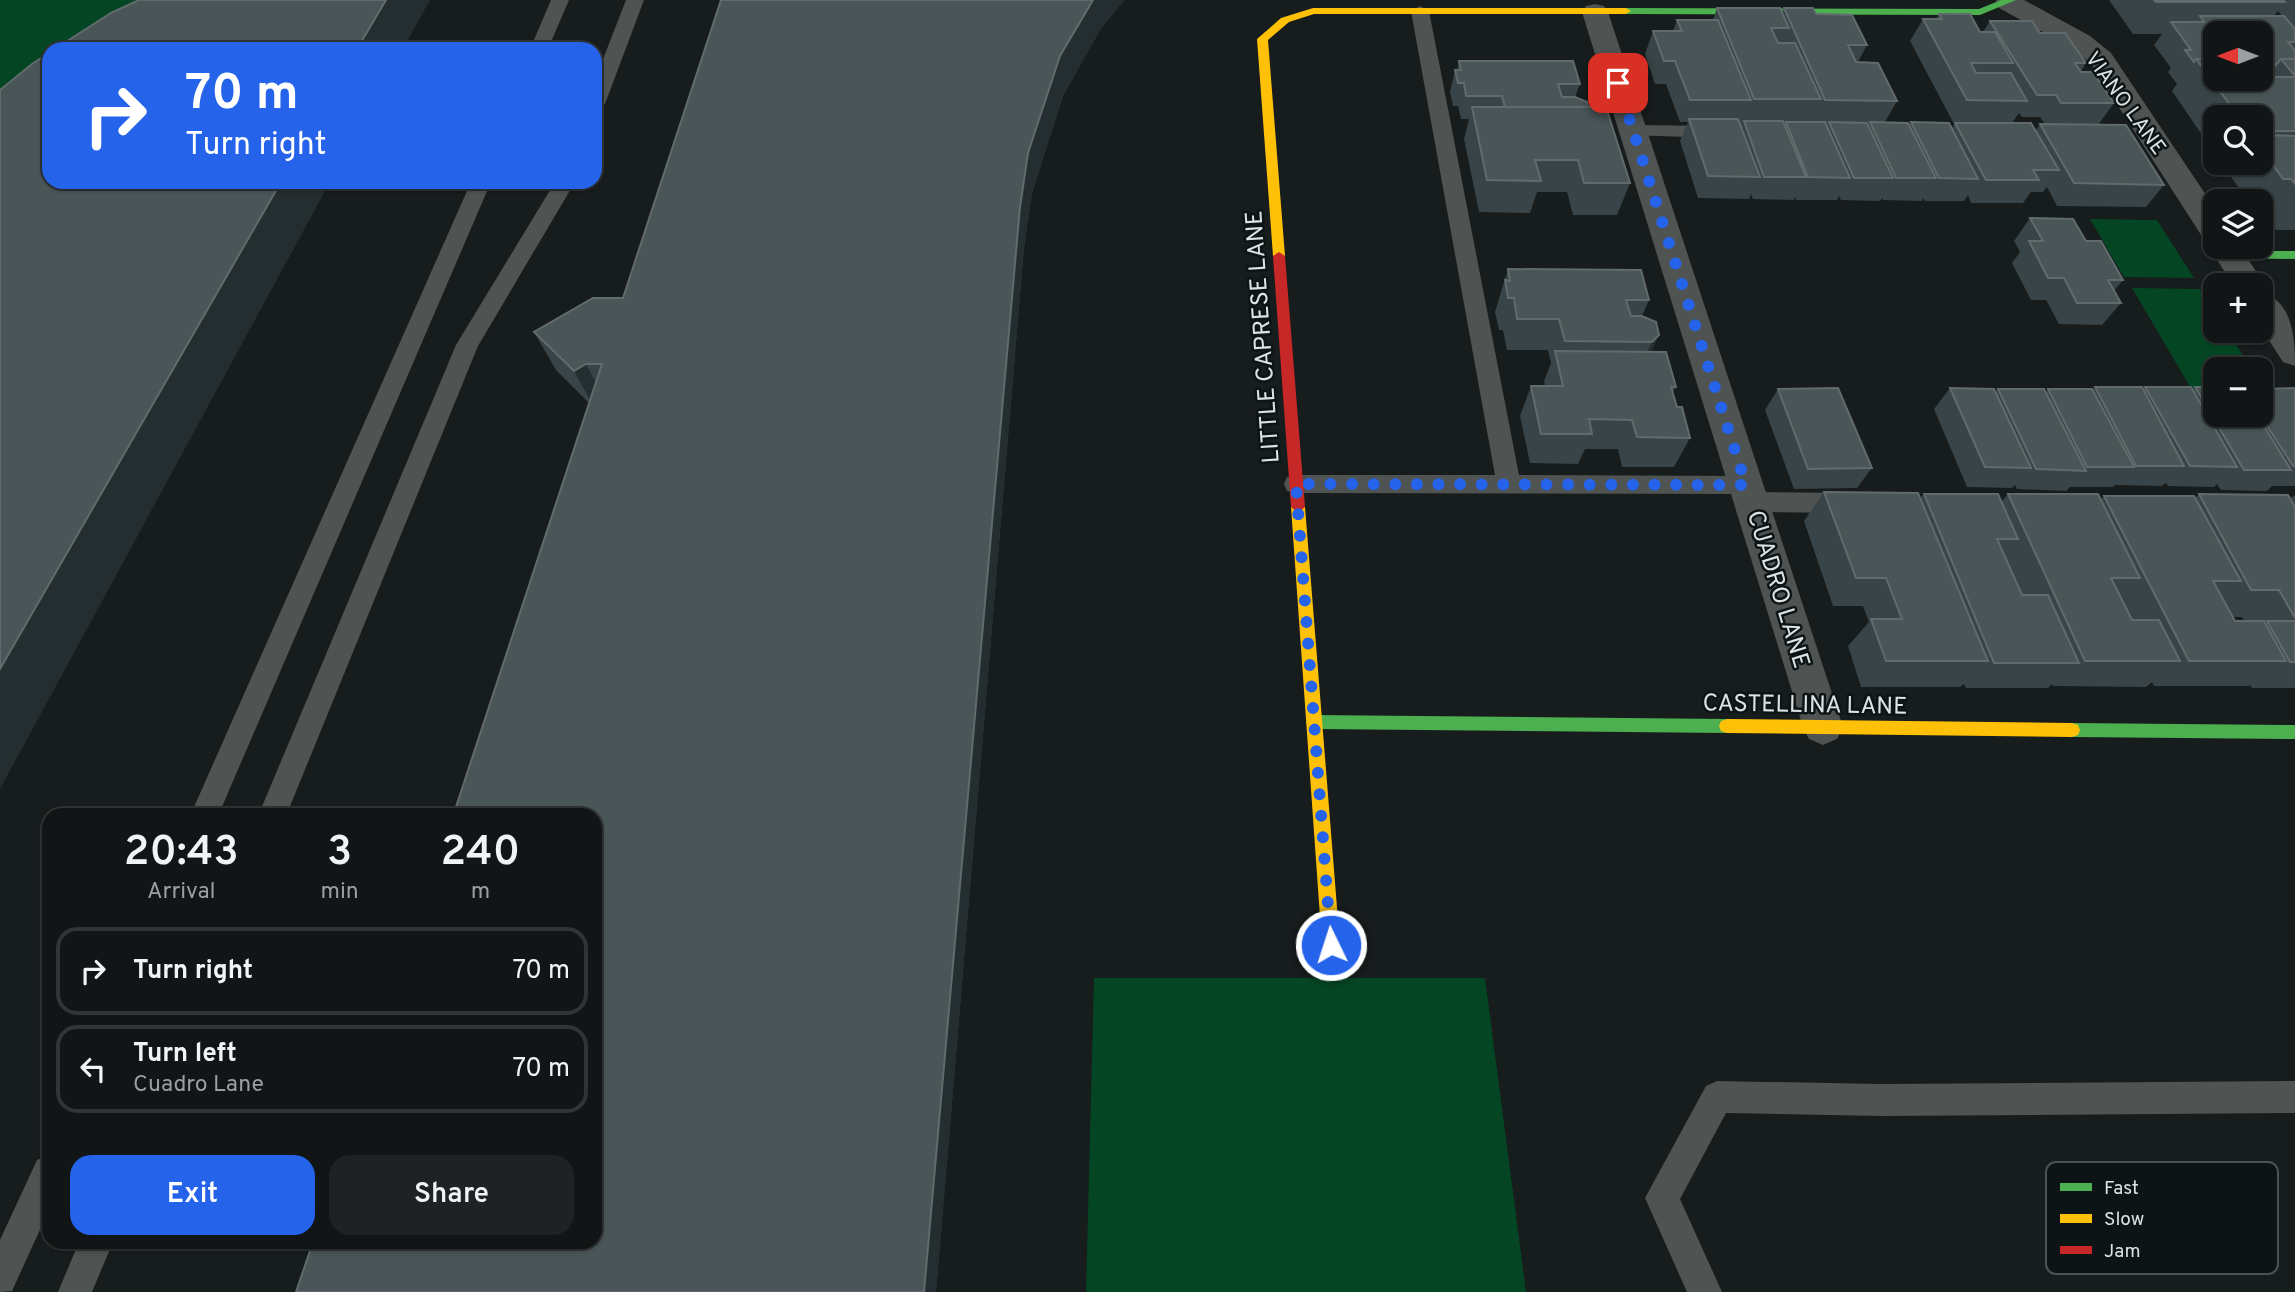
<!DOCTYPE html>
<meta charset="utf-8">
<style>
:root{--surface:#111515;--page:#1e2222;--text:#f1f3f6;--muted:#9c9fa0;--line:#303434;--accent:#2563eb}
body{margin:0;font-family:Overpass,sans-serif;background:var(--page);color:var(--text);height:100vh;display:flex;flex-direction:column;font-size:26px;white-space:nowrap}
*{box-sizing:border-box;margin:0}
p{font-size:23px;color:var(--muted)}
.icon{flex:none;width:38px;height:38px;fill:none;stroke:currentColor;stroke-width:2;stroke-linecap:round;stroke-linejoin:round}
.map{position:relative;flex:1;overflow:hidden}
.sheet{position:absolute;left:42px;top:808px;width:560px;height:441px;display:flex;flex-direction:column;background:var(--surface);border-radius:21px;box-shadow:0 2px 5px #0004,0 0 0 2px var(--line)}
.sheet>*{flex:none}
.banner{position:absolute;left:42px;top:42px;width:560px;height:147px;border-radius:21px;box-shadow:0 2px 5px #0004,0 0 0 2px var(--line);background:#2563eb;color:#fff;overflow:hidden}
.needle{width:46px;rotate:270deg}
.controls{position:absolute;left:2203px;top:21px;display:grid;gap:14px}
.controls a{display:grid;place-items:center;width:70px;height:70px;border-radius:14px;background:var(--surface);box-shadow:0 2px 5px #0004,0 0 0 2px var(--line);font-size:35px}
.pin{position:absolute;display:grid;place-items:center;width:60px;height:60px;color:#fff;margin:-30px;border-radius:14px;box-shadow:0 4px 10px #0006}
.me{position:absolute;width:77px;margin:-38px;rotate:356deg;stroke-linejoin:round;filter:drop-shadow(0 0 5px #0008)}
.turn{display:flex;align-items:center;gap:24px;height:147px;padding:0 28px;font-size:32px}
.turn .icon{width:91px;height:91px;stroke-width:2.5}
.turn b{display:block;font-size:49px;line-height:60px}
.eta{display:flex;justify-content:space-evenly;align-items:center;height:119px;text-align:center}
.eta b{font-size:42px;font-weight:600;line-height:49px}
.primary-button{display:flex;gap:14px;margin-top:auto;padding:14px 28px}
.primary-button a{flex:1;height:80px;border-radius:21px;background:var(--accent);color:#fff;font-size:28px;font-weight:600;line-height:80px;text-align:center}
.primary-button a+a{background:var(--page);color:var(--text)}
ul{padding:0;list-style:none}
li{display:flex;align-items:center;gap:21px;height:88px;margin:0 14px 10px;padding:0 14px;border:4px solid var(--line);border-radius:21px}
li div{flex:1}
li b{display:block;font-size:26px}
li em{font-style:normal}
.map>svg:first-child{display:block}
</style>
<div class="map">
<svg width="2295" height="1292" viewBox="0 0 2295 1292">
<rect width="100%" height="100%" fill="#171c1c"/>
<path fill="#044623" d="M0,0h206l-103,49h-54v31l-49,32z
M2090,219l67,1 37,58 -70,-1z
M2132,288l68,1 15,23 1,19h11l25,38h-36l-1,21h-23z
M1094,978h391l41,314h-440z"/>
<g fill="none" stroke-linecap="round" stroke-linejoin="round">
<path fill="#4f5352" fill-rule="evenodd" d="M551,0h18l-21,49h-18z
M626,0h18l-39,104 -10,6v-30z
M1420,6l9,5 90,464 227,1 9,2 3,7 -6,7 100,1 9,3 3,7 -3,7 -9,3 -100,-1 -9,-3 -3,-7 6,-8 -450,-1 -9,-2 -3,-7 3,-7 9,-2h199l-84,-464z
M1634,125l86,1 10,6 -10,6 -93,-3 -3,-4 3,-4z
M471,182h20l-273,634h-28z
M555,182h20l-97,164 -192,470h-28l198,-471z
M1717,1081l164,3 414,-3v32l-414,3 -155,-3 -46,86 42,93h-35l-42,-94 61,-112z
M49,1155v55l-37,81 -12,1v-52l37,-80z
M79,1242h34l-21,50h-34z"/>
<path fill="#4f5352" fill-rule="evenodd" d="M1996,0h28l66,36 21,17 105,157v37h24l25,38 -4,6v-6h-28l-24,-38 2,-4 -6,-2 -114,-177 -19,-16 -73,-40z
M1595,4l9,2 4,6 235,715 -6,12 -14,6 -14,-6 -6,-12 -221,-715 4,-6z
M2261,292c32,9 34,46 34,74l-12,-4 -22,-34z"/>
<path fill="#4caf50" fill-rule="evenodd" d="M2001,0h15l-36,15 -354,-1 -5,-3 5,-3 353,1z
M2229,251h66v8l-70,-1 -2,-3z
M1314,715l413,4 6,2 2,5 -2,5 -6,2 -413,-4 -6,-2 -2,-5 2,-5z
M2072,723l223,2v14l-223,-2 -6,-2 -2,-5 2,-5z"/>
<path fill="#ffc107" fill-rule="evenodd" d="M1313,8h313l5,3 -5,3h-312l-25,8 -21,18 17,216 -6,4 -6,-4 -16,-217 24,-21z
M1298,501l7,6 35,438 -3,6 -6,3 -6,-3 -3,-6 -31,-438z
M1727,719l345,4 6,2 2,5 -2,5 -6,2 -345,-4 -6,-2 -2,-5 2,-5z"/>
<path fill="#c62828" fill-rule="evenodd" d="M1279,252l6,4 20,251 -7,6 -7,-6 -18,-251z"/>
</g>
<path fill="#384447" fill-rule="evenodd" d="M721,0h403l-24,30 -37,66 -31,97 -8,54 -88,1045h-640l293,-889 -33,-33 -22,-38 89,-34z
M2109,0h186v230h-19l-15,-19v-10h-13l-24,-34 4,-4h33v-46h-45v34h-3l-41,-60 5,-7 -9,-12 3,-4 -17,-23 8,-11h-29zM2278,11l4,5h-8zM2261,33v46h-45z
M1717,8l65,4 2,-4 32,6 51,31 -9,17 39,39 -12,21 24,3 2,-3 41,6 3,-5h50l-52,-1 -43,-81 13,-22h13l3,-5 41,18h3l7,-11 50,12 46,30 -5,8 33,32 -16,22 66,60 -18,22 -89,-1 -10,-19 -4,5h-12l-8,11h-52l-3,-8 -4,6h-39l-2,-3 -1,3 -39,-1 -1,-2 -2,3 -39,-1 -2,-4 -2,4h-41l-1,-3 -1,3 -41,-1 -2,-5 -2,5 -51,-1 -18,-57 8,-19h-8l-14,-38h-11l-10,-30 8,-23h20l4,-11h36zM2019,113l3,4h18l5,7h-5l-4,6 -24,-7z
M1459,61l121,23 -5,13 13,10 42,76 -13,32h-44l-6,-23h-30l-7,21 -51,-1 -15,-73 5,-20h-8l-3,-13h-5l-3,-14 5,-22h2z
M2030,218l93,62 -9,11 7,12 -19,22 -43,-1 -13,-24h-15l-19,-37 8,-11 -6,-11z
M1508,269l141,31 -7,16 17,19 -8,17 25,35 -3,5 4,15 13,31 -16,29h-52l-4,-18h-33l-7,15 -48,-1 -10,-47 11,-30h14l-1,-5 7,-18 -3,-13h-41l-4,-20h-4l-4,-18z
M2095,387l48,2 2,-2 47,3 3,-3 21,28h45l34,-27v98h-23l-5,5 -46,-1 -4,-6 -3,3 -46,-1 -2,-3 -4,3 -47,-1 -2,2h-43l-4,4 -49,-2 -2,-4 -3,3 -45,-1 -33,-78 16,-21 45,4 3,-3 48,3 2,-3 44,1z
M1778,389l94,79 -15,20 -63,1 -29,-79z
M1824,492l96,6 4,-4 77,8 7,-8 92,6 4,-4 91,2 4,-4 91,4 5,-3v193h-43l-2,-3 -2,1h-94l-2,-4 -6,5 -93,-1 -1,-2 -4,4h-82l-2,-4 -4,3h-99l-13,-41 21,-24 -6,-16h-30l-29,-85zM2233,617h9l2,4h-9z"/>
<path fill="#242d2f" d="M386,0h44l-27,49h-46z
M1093,0h31l-24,30 -37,66 -31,97 -8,54 -88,1045h-12l96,-1085 8,-54 32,-97z
M281,182h49l-330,607v-120z
M1659,335l-14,30 -8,7 15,-30z
M586,364l20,38 -11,7 -21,-38z"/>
<path fill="#4a5558" stroke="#616b6d" stroke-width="2" d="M139,0h247l-29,49h-302l56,-36z
M721,0h372l-33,56 -32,97 -8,54 -96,1085h-628l17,-50h282v-426h-142l149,-452h-16l-12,7 -40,-39 59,-34h30z
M2154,0h129l2,2h-129z
M1717,8h63l9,20h-18l7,15h17l26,56h-67z
M1784,8h29l3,6 36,1 15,30h-19l8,17 22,1 19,38 -72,-1z
M1939,14h31l10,18h15l18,31h-42l5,10h35l16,28 -60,-1 -44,-81h19z
M2200,16h84l11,13v13h-7l7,9v8h-14l-6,7h-14v-33h-45v26h-20l-2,3 -9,-12h6l-20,-28h33z
M1677,20h41l33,80h-61l-15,-39h-11l-11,-30h29z
M1990,21h42l8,12h25l21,30h-11l6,9h12l21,31h-53l-5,-8h-19z
M49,53v129h232l-281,487v-579l32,-26z
M2196,59h20v20h45v-2h34v54h-34v-14h-22z
M2281,59h14v17z
M1459,61h114l7,23h-22l4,13h13l12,5 1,5h-83l-3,-11h-36l-2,-13h-6l-3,-13h6z
M1472,107h134l24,76h-46l-6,-23h-43l6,21 -54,-1z
M1689,119h49l22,58 -52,-1z
M1744,121h39l23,56h-42z
M1786,122h39l25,56 -42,-1z
M1829,122l38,1 26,55h-39z
M1870,122l38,1 28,55h-40z
M1911,122l38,1 29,56 -39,-1z
M1955,123h76l28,47h-26l6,10h-53z
M2040,124l86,1 38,60 -90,-2z
M2261,135l34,1v48l-4,-5h-8l-22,-31z
M2030,218l43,1 13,22h15l22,39h-15l13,23h-44l-13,-25h-16l-19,-37h14z
M1508,269l133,1 8,30h-23l5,16h11l14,6 3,13 -7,7 -87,-1 -6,-22h-42l-3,-21h-6l-3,-18 5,1z
M1555,351l111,1 10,35h-5l6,20h5l8,31 -53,-1 -5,-17 -43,-1 3,15h-51l-10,-48h32z
M2095,387h47l42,79h-48z
M2145,387h46l46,80 -47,-1z
M2195,387h21v28h41l34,55h-47z
M1838,388l34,80 -64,1 -30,-80z
M1950,388l44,1 37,79 -46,-1z
M2295,388v78h-2l-33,-51 1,-26z
M1998,389h46l42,82 -50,-2z
M2048,389h44l42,78h-47z
M1824,492l94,1 70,168h-102l-15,-42h31l-16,-41h-30z
M1924,494h74l20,45h-21l25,56h26l31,68h-85z
M2008,494h90l42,84h-29l21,42h27l21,41h-95z
M2199,494l89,1 7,12v111l-16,-28h-28z
M2104,496h90l47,85h-28l22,40h29l22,40h-97z
M2267,621h28v41h-5z"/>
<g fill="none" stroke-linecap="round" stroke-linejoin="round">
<path stroke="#2563eb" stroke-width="12" stroke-dasharray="0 21.6" d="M1331,945l-35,-461 450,1 -128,-402"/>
</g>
<g text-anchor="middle" stroke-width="5" stroke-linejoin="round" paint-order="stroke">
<g font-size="21" fill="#dde3e3" stroke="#0c1415">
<text transform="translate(2126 103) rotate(54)" y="7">VIANO LANE</text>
</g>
<g font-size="24" fill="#dde3e3" stroke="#0c1415">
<text transform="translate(1262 337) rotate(-94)" y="8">LITTLE CAPRESE LANE</text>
<text transform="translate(1779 589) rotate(73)" y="8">CUADRO LANE</text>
<text transform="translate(1805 704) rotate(1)" y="8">CASTELLINA LANE</text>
</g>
</g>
<rect x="2046" y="1162" width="232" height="112" rx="10" fill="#0c1415" stroke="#4b5253" stroke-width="2"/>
<rect x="2060" y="1183" width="32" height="8" fill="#4caf50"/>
<rect x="2060" y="1214" width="32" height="9" fill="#ffc107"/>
<rect x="2060" y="1246" width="32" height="8" fill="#c62828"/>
<g font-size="19" fill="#dde3e3">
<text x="2104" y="1194">Fast</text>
<text x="2104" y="1225">Slow</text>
<text x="2104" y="1257">Jam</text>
</g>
</svg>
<div class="controls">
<a><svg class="needle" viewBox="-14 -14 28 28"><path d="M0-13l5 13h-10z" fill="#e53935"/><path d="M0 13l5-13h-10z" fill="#9c9fa0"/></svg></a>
<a><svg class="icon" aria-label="search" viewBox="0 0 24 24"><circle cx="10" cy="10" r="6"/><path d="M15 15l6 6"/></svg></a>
<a><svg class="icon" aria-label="layers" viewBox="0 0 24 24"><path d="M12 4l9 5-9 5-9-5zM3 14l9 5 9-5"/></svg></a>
<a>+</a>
<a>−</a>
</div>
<div class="pin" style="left:1618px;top:83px;background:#d93025"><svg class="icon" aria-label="arrive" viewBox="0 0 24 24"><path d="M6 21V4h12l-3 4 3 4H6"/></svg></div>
<svg class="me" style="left:1331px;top:945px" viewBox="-20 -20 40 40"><circle r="17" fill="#2563eb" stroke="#fff" stroke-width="3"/><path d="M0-11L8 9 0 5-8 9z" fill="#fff"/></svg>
<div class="banner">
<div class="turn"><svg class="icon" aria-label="right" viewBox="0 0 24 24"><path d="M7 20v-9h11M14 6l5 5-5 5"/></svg><div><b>70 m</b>Turn right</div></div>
</div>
<section class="sheet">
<div class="eta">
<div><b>20:43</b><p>Arrival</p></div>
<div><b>3</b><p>min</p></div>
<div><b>240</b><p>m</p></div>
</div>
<ul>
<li><svg class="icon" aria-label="right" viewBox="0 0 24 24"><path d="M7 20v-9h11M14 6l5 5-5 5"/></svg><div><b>Turn right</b></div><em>70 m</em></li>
<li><svg class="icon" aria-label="left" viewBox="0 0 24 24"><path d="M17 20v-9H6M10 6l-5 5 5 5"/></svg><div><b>Turn left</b><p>Cuadro Lane</p></div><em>70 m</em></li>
</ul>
<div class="primary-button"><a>Exit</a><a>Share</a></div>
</section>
</div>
